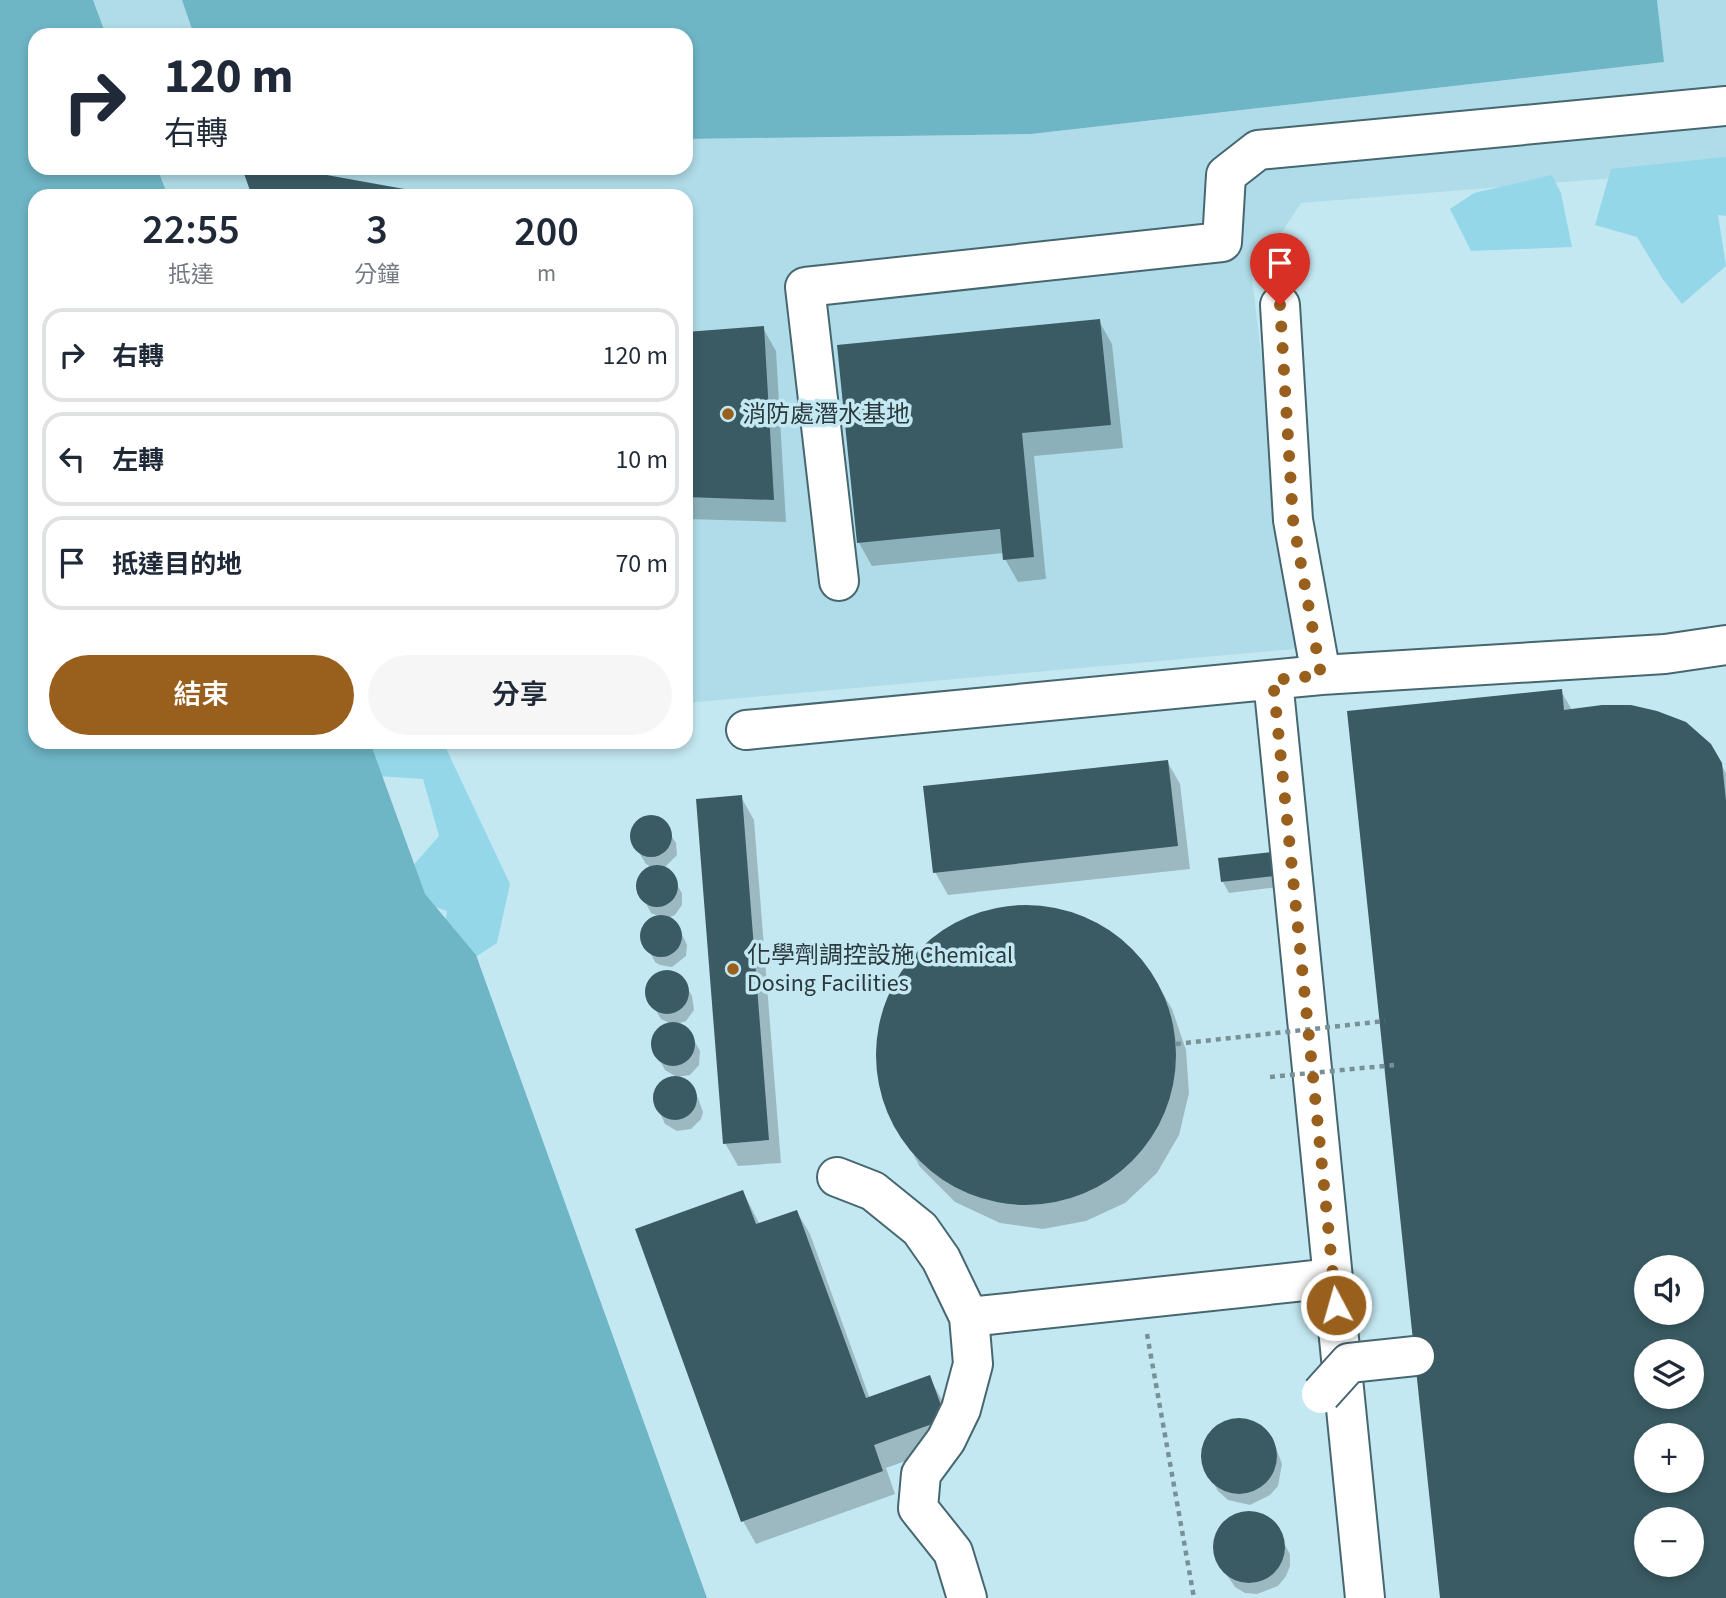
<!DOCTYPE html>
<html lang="zh-TW">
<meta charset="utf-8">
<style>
:root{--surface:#fff;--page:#f6f6f7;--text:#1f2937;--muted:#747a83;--line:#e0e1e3;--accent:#995f1d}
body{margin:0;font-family:"Source Sans 3","Noto Sans TC",sans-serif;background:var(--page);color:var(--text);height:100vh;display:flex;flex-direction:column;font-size:26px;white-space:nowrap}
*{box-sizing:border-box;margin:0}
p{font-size:23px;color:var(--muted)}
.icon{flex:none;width:38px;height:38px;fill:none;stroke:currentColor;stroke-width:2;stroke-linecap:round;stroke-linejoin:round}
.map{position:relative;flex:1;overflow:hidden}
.panel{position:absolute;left:28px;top:189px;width:665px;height:560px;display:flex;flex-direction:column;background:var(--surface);border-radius:21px;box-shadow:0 4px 10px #0003}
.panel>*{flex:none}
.hud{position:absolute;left:28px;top:28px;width:665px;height:147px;border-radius:21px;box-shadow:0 4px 10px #0003;background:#fff;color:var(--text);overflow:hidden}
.tools{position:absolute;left:1634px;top:1255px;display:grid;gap:14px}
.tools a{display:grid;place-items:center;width:70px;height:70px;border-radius:50%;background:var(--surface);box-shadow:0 4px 10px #0003;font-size:35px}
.pin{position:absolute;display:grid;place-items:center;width:60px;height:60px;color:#fff;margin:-72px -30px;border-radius:50% 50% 50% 0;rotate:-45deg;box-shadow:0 0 7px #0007}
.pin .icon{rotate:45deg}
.me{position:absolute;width:77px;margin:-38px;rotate:354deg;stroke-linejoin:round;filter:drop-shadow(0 0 5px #0008)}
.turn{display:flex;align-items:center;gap:24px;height:147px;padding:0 21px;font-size:32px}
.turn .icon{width:91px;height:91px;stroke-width:2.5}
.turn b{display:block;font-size:49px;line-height:60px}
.eta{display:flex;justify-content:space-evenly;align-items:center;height:119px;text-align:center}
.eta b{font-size:42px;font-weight:600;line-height:49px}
.button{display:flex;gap:14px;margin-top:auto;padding:14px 21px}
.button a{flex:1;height:80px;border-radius:42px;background:var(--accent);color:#fff;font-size:28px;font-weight:600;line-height:80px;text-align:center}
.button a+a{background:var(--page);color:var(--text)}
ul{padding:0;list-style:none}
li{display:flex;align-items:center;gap:21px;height:94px;margin:0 14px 10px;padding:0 7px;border:4px solid var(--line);border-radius:21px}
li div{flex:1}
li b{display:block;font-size:26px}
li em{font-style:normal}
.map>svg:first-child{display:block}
</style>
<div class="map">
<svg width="1726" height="1598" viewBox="0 0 1726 1598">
<rect width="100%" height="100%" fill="#c4e8f2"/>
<path fill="#afdce8" d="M93,0h89l12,35h-88z
M1657,0h69v169l-425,34 -49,75 44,371 -610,54v-507h-518l-11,-28h529v-29l345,-5 633,-72z"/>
<path fill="#94d7e8" d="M1726,157v59l-8,-1 8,51 -44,38 -20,-26 -25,-41 -42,-12 16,-56z
M1552,175l9,18 11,54 -101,4 -21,-42 24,-16z
M358,742h85l67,142 -13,59 -37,24 -17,-30 4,-26 -27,-9 -17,-25 36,-41 -16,-57 -61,-4z"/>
<path fill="#6eb5c5" d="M0,0h93l13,35h-71v133h122l11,28h-133v546h335l55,152 51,61 231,643h-707z
M182,0h1475l7,62 -633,72 -345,5v-104h-492z"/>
<path fill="#0003" fill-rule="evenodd" d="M1099,321l13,23 11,104 -89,8 12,123 -28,3 -13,-23 -1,-6 -132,13 -13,-23z
M763,328l13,23 10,171 -100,-3v-186z
M1561,691l11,19 138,35 16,28v825h-284zM1647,1267h45v45h-45zM1647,1351h45v45h-45zM1647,1435h45v45h-45zM1647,1519h45v45h-45z
M1167,761l13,23 10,85 -242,26 -13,-23z
M741,797l13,23 27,343 -43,3 -13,-23z
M650,817l12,4 14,22 1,12 -13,13 4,2 14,23v12l-7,10 -7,3 10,8 9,19 -1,11 -14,11 -12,-2 -5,-3 -13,-25 3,-13 13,-8 -7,-3 -13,-24 2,-13 11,-9 -5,-3 -15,-24 3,-13 4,-5z
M1271,854l8,33 -50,6 -6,-11z
M1044,907l47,14 41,29 26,35 14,24 14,41 3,43 -10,42 -22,38 -32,30 -39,18 -43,8 -43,-6 -45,-21 -35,-35 -37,-68 -7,-49 10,-48 25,-43 37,-32 46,-18z
M669,972l6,2 10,10 7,12 2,14 -8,11 -9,3 13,9 10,18 -1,14 -9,10 -13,2 14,9 7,12 5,14 -2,7 -10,10 -14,2 -12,-7 -11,-25 3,-12 10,-8h13l-15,-9 -13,-24 1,-7 7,-11 12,-4 -11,-5 -14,-23v-6l2,-5 8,-10z
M743,1192l17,33 37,-13 13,22 60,165 59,-22 13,23 16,42 -72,26 9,26 -139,50 -13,-23z
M1232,1421h13l11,3 9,7 13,22 4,11 -4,22 -8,9 -20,10 -22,-5 -10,-9 -13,-23 -2,-12 2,-12 6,-11 9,-8z
M1250,1512l11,3 10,6 19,33v12l-4,10 -8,10 -21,8 -12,-1 -10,-6 -20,-30 -1,-11 6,-20 18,-12z"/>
<path fill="#3a5b63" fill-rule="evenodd" d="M242,168h46l155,28h-191z
M1100,319l11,106 -89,8 12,124 -31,3 -3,-31 -143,14 -20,-198z
M764,326l10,174 -88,-3v-165z
M1562,689l2,21 38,-5h29l26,6 29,11 25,22 11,19 4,38v797h-286l-93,-887zM1647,1267h45v45h-45zM1647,1351h45v45h-45zM1647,1435h45v45h-45zM1647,1519h45v45h-45z
M1168,760l10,86 -245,27 -10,-87z
M742,795l27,345 -46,4 -27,-345z
M630 836a21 21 0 1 1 42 0a21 21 0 1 1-42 0Z
M1272,852l2,24 -53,6 -3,-24z
M636 886a21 21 0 1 1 42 0a21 21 0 1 1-42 0Z
M876 1055a150 150 0 1 1 300 0a150 150 0 1 1-300 0Z
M640 936a21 21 0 1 1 42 0a21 21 0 1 1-42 0Z
M645 992a22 22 0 1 1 44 0a22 22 0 1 1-44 0Z
M651 1044a22 22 0 1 1 44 0a22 22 0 1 1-44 0Z
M653 1098a22 22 0 1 1 44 0a22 22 0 1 1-44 0Z
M743,1190l13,34 41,-14 69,188 64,-23 16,44 -72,26 9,26 -142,51 -106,-293z
M1201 1456a38 38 0 1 1 76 0a38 38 0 1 1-76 0Z
M1213 1547a36 36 0 1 1 72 0a36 36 0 1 1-72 0Z"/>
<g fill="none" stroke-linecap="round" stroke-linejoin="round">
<defs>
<path id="minor" d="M1280,305l13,215 28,155
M839,581l-34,-294 417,-45 4,-67 32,-25 468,-44
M1273,680l92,918
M746,730l575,-55 344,-21 61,-9
M837,1177l36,14 47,38 21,30 28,58 4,47 -12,45 -15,31 -25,34 -3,34 35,44 14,46
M969,1317l364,-39"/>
</defs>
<use href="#minor" stroke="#46676f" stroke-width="42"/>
<path stroke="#789198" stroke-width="4.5" stroke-dasharray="5 5" stroke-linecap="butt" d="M1147,1334l47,264"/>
<use href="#minor" stroke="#fff" stroke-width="38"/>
<defs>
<path id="minor-bridge" d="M1321,1394l28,-31 66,-7"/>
</defs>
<use href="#minor-bridge" stroke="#46676f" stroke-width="42" stroke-linecap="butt"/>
<path stroke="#789198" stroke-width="4.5" stroke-dasharray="5 5" stroke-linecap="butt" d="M1176,1044l209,-23
M1270,1077l124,-12"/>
<use href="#minor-bridge" stroke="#fff" stroke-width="38"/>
</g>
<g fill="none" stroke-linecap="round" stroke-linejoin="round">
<path stroke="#995f1d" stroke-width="12" stroke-dasharray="0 21.6" d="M1280,305l13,215 28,155 -48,5 63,625"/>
</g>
<g fill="#995f1d" stroke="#c4e8f2" stroke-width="2.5">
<circle cx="728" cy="414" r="7"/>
<circle cx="733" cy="969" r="7"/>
</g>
<g text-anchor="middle" stroke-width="7" stroke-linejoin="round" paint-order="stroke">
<g font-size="24" fill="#2a393d" stroke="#c4e8f2" text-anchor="start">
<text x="742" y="422">消防處潛水基地</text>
<text x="747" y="963">化學劑調控設施 Chemical<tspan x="747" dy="28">Dosing Facilities</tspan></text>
</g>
</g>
</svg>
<div class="tools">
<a><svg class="icon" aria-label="sound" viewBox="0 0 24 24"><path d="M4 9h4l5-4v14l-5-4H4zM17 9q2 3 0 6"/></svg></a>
<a><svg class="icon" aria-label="layers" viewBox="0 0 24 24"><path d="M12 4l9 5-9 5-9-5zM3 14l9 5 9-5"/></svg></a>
<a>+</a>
<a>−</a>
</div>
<div class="pin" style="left:1280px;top:305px;background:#d93025"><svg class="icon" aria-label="arrive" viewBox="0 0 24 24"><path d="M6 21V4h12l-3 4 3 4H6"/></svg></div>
<svg class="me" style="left:1336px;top:1305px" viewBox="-20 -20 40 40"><circle r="17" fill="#995f1d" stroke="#fff" stroke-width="3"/><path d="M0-11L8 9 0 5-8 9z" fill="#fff"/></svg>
<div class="hud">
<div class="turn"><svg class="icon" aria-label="right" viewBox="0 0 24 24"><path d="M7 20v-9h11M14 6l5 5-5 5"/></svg><div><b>120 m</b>右轉</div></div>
</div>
<section class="panel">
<div class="eta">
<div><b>22:55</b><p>抵達</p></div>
<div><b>3</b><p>分鐘</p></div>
<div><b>200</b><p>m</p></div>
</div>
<ul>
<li><svg class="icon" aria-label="right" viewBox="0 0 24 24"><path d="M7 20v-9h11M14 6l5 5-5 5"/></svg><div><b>右轉</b></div><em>120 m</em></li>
<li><svg class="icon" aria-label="left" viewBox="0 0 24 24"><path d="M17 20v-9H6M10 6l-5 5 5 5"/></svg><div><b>左轉</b></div><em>10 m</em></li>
<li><svg class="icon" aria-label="arrive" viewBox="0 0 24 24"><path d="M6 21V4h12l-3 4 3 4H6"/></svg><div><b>抵達目的地</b></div><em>70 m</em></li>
</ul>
<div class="button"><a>結束</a><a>分享</a></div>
</section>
</div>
